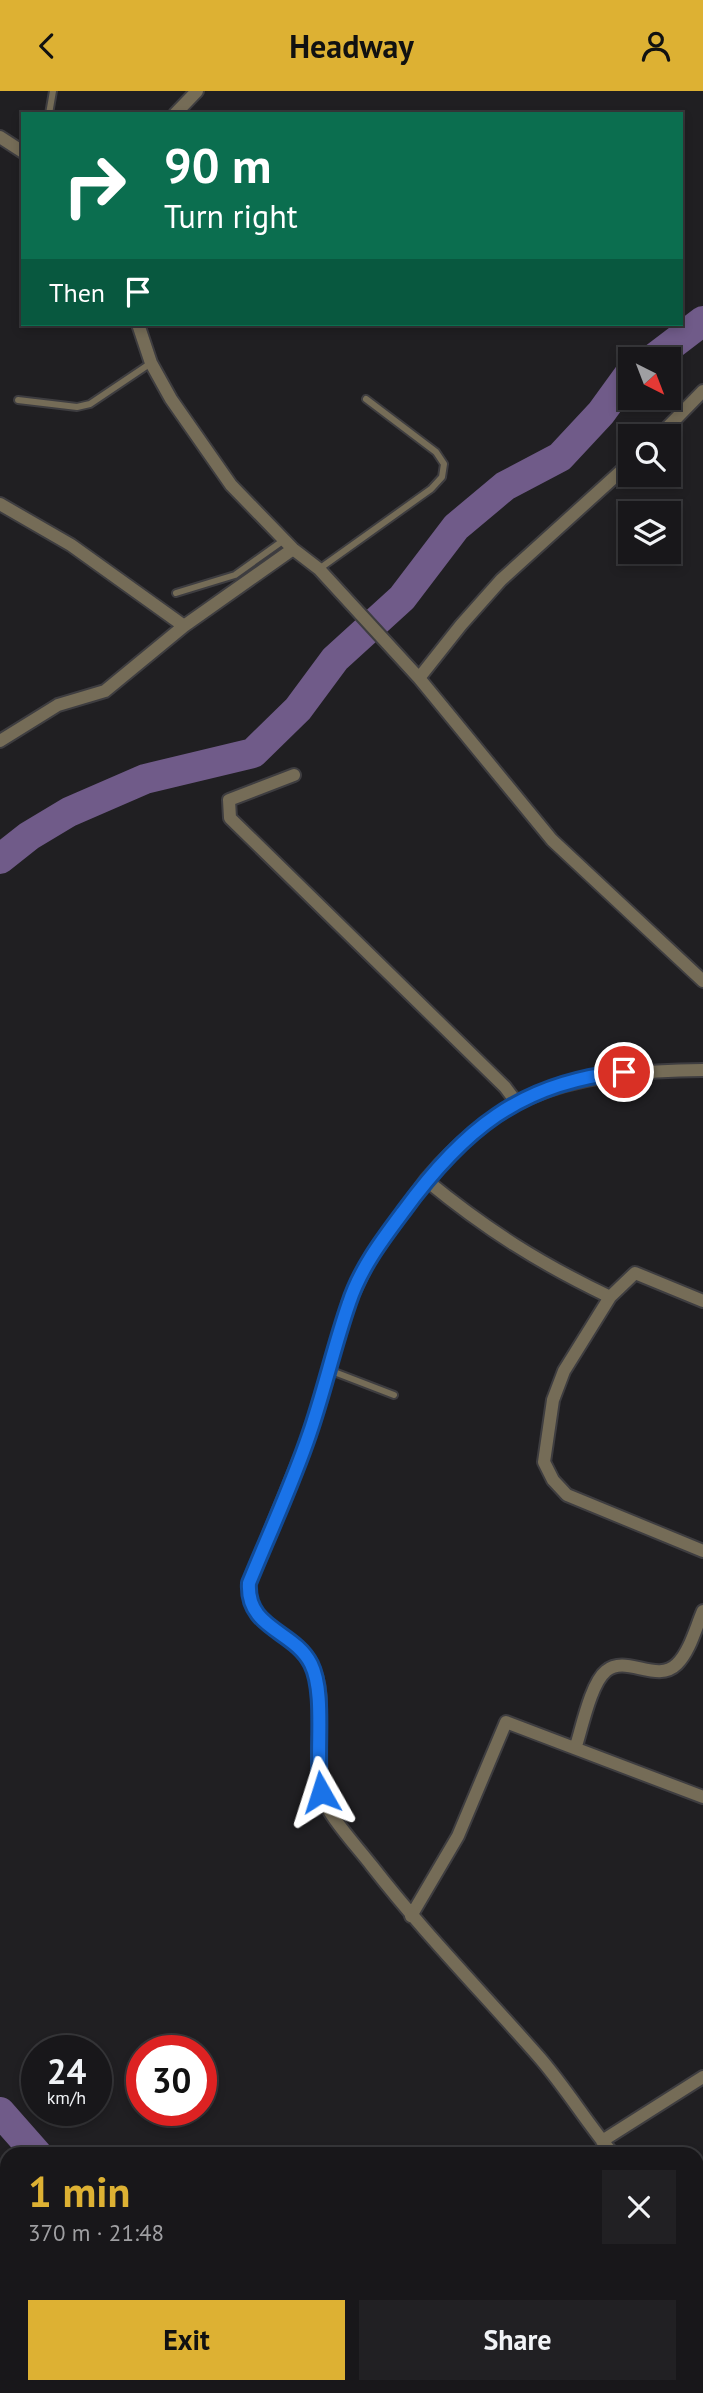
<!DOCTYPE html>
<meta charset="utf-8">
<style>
:root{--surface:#18171a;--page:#212023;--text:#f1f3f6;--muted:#9f9fa2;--line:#363639;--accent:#ddb133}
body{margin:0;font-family:"PT Sans",sans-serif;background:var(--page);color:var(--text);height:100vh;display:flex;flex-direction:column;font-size:26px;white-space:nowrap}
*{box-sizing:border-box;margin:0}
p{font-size:23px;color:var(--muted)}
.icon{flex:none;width:38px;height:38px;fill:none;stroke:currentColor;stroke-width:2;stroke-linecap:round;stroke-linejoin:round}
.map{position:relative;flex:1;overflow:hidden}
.sheet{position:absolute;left:0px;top:2056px;width:704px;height:247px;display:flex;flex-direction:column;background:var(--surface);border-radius:21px 21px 0 0;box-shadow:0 4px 10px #0003,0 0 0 2px var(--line)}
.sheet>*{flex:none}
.top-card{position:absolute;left:21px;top:21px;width:662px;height:214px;border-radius:0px;box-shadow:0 4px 10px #0003,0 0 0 2px var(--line);background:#0b6e4f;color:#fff;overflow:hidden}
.needle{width:46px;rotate:138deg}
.fabs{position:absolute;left:618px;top:256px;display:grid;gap:14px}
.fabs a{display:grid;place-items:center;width:63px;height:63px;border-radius:0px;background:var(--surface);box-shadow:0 4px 10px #0003,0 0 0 2px var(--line);font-size:35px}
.speed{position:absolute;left:21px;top:1944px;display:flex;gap:14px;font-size:35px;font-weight:700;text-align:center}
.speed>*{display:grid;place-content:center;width:91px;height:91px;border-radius:50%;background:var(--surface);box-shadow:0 4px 10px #0003,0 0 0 2px var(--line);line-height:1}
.speed small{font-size:18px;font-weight:400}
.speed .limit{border:10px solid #d22;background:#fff;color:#111}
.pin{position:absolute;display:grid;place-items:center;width:60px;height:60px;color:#fff;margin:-30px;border:4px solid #fff;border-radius:50%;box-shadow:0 2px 7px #0007}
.me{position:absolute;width:77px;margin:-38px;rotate:354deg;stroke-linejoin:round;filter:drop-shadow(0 0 5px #0008)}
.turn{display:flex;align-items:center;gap:24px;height:147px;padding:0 28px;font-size:32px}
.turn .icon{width:91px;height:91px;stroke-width:2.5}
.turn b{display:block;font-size:49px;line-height:60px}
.then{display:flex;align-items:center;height:66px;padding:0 28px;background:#0003;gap:14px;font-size:26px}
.round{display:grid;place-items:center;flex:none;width:74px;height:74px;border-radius:0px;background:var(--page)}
.head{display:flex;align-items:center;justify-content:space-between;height:119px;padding:0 28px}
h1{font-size:42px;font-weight:800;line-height:52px;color:var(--accent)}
.cta{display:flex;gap:14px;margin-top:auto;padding:14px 28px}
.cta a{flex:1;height:80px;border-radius:0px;background:var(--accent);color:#111;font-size:28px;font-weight:800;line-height:80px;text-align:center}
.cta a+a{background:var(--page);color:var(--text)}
header{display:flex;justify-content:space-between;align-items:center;height:91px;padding:0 28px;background:var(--accent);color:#111;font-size:32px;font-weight:800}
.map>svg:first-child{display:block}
</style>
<header><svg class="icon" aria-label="back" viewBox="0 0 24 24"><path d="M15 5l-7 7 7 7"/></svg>Headway<svg class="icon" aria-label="person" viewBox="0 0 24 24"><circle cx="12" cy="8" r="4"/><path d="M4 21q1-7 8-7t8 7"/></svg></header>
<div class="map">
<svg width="703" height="2302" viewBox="0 0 703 2302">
<rect width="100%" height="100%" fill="#201f22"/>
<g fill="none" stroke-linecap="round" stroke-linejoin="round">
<path stroke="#705b89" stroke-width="30" d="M653,268l50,-38
M0,768l29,-23 40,-24 76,-33 108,-26 45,-44 37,-50 67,-61 54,-71 49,-41 55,-29 41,-44 29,-40
M0,2021l37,42
M196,2296l1,6"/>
<defs>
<path id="lane" d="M49,23l4,-23
M18,309l59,7 13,-3 61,-41
M319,478l112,-80 11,-12 2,-13 -8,-12 -70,-53
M176,502l59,-18 49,-35
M329,1279l65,25"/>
<path id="street" d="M175,23l22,-23
M0,46l23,15
M138,233l13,39 20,36 60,86 62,64 26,20 100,109 133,162 151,141
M659,345l44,-45
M0,413l71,41 113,81
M419,587l42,-53 40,-45 129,-117
M0,650l58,-36 47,-14 79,-65 109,-77
M294,684l-65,25 1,18 275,269 12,16
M426,1089c81,-96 157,-108 277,-110
M610,1206l-46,74 -11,29 -9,62 9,18 14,15 136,56
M576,1655c6,-19 15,-63 30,-75 20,-17 51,13 71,-7 13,-13 19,-37 26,-53
M411,1825l47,-80 48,-114 197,75
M602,2050l101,-64
M613,2063c-26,-31 -47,-66 -74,-97 -56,-64 -115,-124 -167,-191 -14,-18 -30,-35 -42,-54 -28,-44 5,-109 -20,-150 -19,-32 -64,-34 -61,-79l60,-147 40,-134 21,-44 56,-78c61,50 113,83 184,117l25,-24 68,28
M696,2116l7,-6
M696,2160l7,7
M498,2302l7,-6"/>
</defs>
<use href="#lane" stroke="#3e3d40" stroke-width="10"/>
<use href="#street" stroke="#3e3d40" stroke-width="16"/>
<use href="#lane" stroke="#756c57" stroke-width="6"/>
<use href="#street" stroke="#756c57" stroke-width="12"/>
</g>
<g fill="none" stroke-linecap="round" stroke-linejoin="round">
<defs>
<path id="route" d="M321,1701c-6,-37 5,-98 -10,-128 -17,-34 -65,-35 -62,-81 20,-49 43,-98 60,-148 15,-43 25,-89 40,-132 11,-34 33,-63 54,-91 59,-81 117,-130 221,-140"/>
</defs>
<use href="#route" stroke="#114b97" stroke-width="18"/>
<use href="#route" stroke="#1a73e8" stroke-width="12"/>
</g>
</svg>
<div class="fabs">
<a><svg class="needle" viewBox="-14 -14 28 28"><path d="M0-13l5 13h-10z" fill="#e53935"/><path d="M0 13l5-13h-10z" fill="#9f9fa2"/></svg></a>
<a><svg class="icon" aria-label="search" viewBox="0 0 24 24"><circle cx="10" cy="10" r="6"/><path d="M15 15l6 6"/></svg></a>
<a><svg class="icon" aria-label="layers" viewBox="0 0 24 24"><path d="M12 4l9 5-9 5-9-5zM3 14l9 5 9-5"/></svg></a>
</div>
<div class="speed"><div>24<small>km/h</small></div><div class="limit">30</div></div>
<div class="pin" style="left:624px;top:981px;background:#d93025"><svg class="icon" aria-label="arrive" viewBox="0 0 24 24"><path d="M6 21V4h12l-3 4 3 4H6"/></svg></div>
<svg class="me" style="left:321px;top:1701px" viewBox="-20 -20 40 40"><path d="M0-17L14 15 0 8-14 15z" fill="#1a73e8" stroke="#fff" stroke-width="4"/></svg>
<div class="top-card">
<div class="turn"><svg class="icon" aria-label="right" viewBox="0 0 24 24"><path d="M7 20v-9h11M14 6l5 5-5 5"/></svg><div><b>90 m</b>Turn right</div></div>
<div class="then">Then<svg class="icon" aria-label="arrive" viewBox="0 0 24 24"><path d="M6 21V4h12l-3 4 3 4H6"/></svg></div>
</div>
<section class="sheet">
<div class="head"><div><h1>1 min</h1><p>370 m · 21:48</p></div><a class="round"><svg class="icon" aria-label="close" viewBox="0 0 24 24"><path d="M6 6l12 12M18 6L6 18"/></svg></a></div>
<div class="cta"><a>Exit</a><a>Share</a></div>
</section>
</div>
